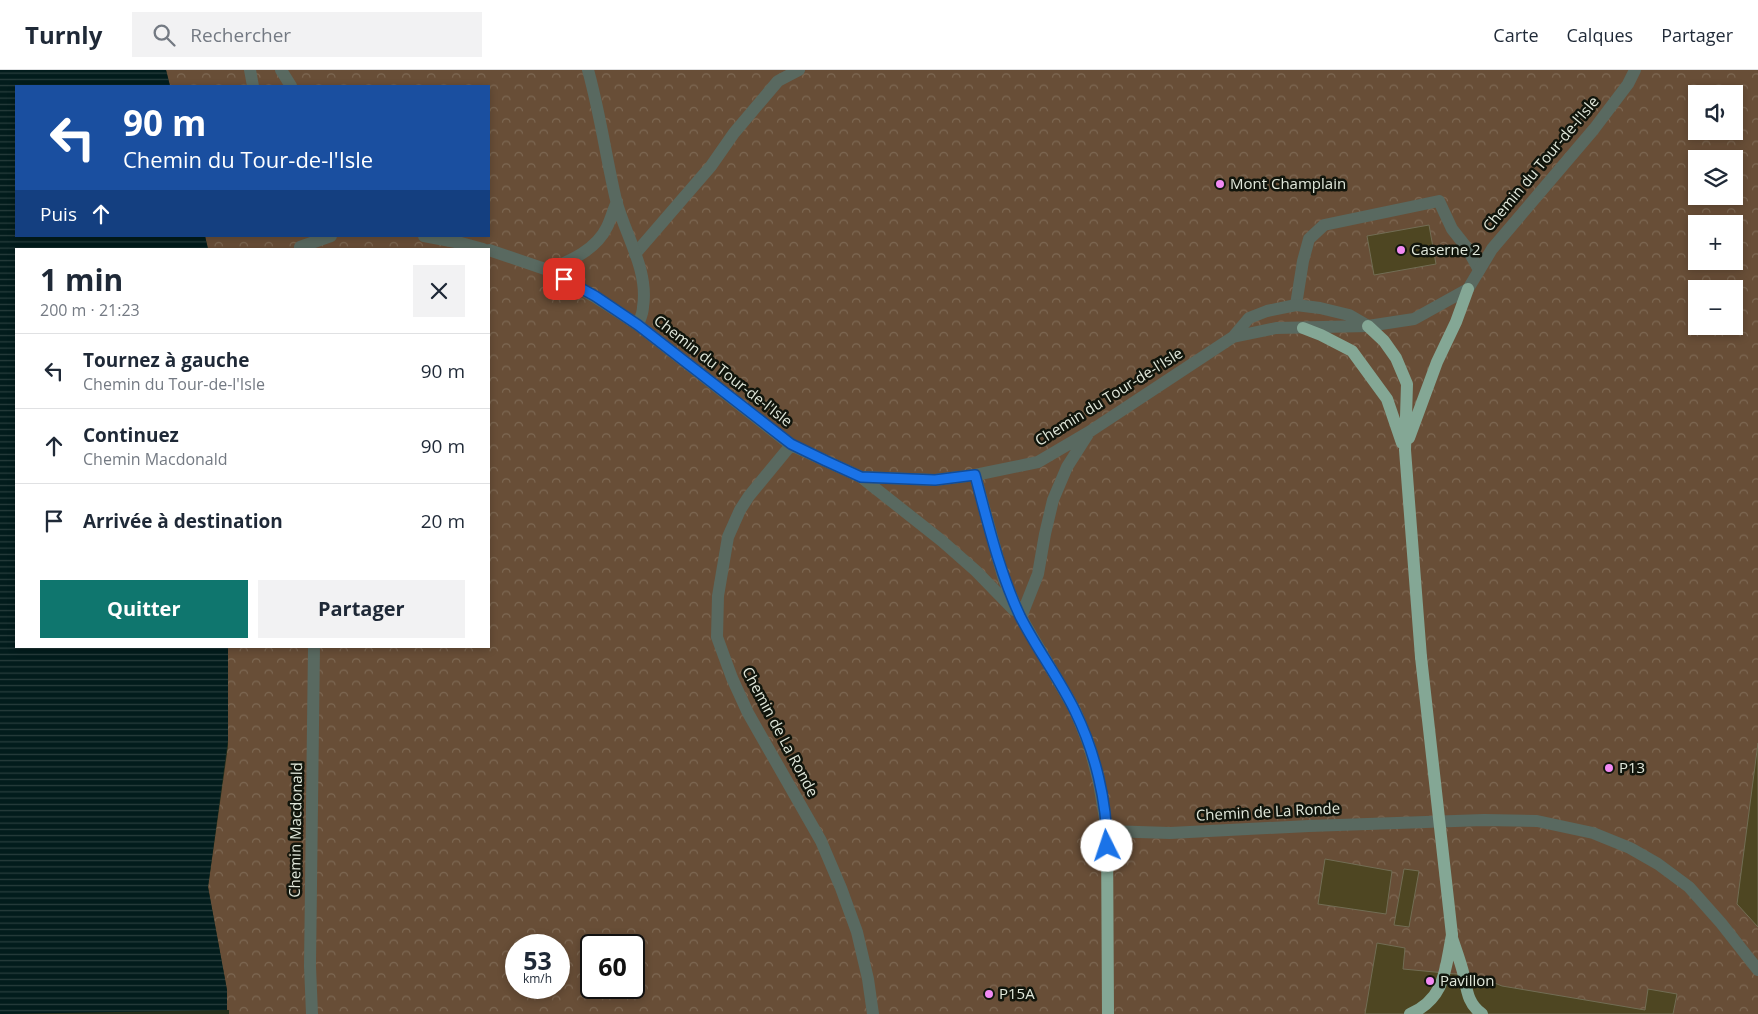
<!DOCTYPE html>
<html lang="fr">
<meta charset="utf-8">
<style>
:root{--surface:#fff;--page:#f2f2f3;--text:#1f2937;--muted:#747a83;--line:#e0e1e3;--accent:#0f766e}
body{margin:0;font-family:"Open Sans",sans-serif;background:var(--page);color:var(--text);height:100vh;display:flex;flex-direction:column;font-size:19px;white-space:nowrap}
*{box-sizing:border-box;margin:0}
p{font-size:16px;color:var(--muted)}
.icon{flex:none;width:28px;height:28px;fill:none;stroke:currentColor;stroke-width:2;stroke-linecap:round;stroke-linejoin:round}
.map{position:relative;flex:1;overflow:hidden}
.drawer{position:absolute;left:15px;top:178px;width:475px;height:400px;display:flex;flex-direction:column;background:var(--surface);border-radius:0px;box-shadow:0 2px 8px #0003}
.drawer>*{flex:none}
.guide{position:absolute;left:15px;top:15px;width:475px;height:152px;border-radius:0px;box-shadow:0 2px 8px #0003;background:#1a4fa0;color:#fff;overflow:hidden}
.controls{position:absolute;left:1688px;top:15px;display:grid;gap:10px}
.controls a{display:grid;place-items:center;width:55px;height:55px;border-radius:0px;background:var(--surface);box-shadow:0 2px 8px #0003;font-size:25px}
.speed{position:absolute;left:505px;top:864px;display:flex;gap:10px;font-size:25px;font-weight:700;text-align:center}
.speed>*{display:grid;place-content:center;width:65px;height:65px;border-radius:50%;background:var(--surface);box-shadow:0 2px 8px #0003;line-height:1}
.speed small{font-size:12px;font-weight:400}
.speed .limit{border:2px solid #111;border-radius:8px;background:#fff;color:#111}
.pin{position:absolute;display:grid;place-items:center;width:42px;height:42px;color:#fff;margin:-21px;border-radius:10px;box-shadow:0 2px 8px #0006}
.me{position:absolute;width:55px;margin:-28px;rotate:356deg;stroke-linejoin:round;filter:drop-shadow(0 0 4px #0008)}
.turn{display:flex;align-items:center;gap:18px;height:105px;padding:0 25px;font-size:22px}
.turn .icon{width:65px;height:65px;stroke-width:2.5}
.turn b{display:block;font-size:35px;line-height:42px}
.then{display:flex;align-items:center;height:48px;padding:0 25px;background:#0003;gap:10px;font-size:19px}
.round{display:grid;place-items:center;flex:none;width:52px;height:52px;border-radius:0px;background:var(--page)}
.head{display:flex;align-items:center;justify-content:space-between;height:85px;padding:0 25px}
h1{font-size:30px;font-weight:700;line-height:38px}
.button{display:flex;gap:10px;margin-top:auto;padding:10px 25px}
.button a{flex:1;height:58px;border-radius:0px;background:var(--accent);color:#fff;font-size:20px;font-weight:700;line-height:58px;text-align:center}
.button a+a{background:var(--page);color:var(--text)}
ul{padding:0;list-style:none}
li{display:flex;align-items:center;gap:15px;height:75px;padding:0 25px;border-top:1px solid var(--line)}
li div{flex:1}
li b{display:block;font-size:19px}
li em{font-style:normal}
header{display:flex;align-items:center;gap:30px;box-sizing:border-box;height:70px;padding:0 25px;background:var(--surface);border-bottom:1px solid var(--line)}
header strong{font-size:24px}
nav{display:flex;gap:28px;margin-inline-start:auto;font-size:18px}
.search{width:350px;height:45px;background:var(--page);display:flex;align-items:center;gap:12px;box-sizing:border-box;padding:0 18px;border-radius:0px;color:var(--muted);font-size:19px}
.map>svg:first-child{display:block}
</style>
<header>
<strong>Turnly</strong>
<div class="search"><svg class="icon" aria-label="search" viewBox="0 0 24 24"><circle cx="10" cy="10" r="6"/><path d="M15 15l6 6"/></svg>Rechercher</div>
<nav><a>Carte</a><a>Calques</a><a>Partager</a></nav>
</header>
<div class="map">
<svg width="1758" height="944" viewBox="0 0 1758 944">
<defs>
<pattern id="park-crowns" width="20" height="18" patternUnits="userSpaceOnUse" patternTransform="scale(1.25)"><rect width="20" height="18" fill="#684e37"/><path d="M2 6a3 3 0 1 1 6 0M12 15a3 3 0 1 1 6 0" fill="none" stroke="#7d6853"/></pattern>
<pattern id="water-rules" width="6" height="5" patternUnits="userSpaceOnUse" patternTransform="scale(1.25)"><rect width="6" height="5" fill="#021c1c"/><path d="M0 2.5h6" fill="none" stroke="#273d3c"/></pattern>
</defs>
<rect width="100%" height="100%" fill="#252f1b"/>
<path fill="url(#park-crowns)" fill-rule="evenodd" d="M166,0h1592v944h-1531v-24l-19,-103 20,-141v-100h261v-397h-281l-3,-13h284v-150h-319zM1696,24h38v37h-38zM1696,89h38v37h-38zM1696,154h38v37h-38zM1696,219h38v37h-38zM516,875h43v43h-43zM591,875h43v43h-43z"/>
<path fill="url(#water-rules)" d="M0,0h166l4,16h-154v150h189l3,13h-192v397h212v94l-20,147 19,103v24h-227z"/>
<path fill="#252f1b" d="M229,940v4h-229z"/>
<path fill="#4e4622" stroke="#726d54" d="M1429,155l7,39 -62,11 -7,-39z
M1758,673v184l-21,-23z
M1325,789l67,12 -6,43 -68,-10z
M1404,799l15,2 -10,56 -15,-2z
M1377,873l28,5 -2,21 74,7 25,10 143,24 3,-21 29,5 -4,20h-308z"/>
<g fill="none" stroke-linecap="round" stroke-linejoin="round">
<path stroke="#596960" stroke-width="12" d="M635,184l76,-88 23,-33 44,-52 21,-11
M1296,235l7,-44 6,-22 15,-14 115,-24 13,28 15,19 12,22"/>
<path stroke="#596960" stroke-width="12" d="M250,0l3,16
M281,0l10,16
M588,0c12,43 18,87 28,130 9,35 33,70 27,107 0,6 -3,12 -5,18
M424,166l37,7 22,6
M300,177l31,-11
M489,180l59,20 47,27 43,28 153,120 70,32 74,3 40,-5 63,-13 51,-30 144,-95 43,-9 92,-2 46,-7 54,-30 24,-40 102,-120 34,-45 7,-14
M548,200c22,-9 48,-20 59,-43 4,-8 6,-17 10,-25
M1233,267l16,-19 18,-7 29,-6 24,3 29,7 19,11
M791,375l-42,51 -9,14 -12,27 -10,59 -1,41 15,41 16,35 73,128 20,47 16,44 11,47 5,35
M975,405l29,105 17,37 54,93 14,35 10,38 8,48 63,2 139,-7 175,-6 53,1 56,12 37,15 28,16 31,23 32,36 37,47
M861,407l81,64 34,30 38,39
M1021,547l17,-43 7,-40 8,-34 14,-33 21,-33
M312,944l-2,-48 4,-320"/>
<path stroke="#84a795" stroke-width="12" d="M1368,256l16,15 12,17 11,26 -2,66 16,207
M1303,258l18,7 31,16 35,48 15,44
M1409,368l28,-76 19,-40 12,-33
M1107,761l1,183
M1452,868c4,12 9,25 12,38 3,15 4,28 18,38
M1410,944c36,-16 35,-45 42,-79"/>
<path stroke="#84a795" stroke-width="12" d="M1421,587l31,278"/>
</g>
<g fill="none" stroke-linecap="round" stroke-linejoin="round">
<defs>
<path id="route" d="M564,209l31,17 43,29 153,119 35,17 35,16 74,3 40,-5c13,48 24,96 45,141 16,32 39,62 55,95 20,41 32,90 32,135"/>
</defs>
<use href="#route" stroke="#114b97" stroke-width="12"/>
<use href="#route" stroke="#1a73e8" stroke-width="9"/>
</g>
<g fill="#f28af3" stroke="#11150c" stroke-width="2">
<circle cx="1220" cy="114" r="5"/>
<circle cx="1401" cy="180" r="5"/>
<circle cx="1609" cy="698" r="5"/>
<circle cx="1430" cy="911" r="5"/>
<circle cx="989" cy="924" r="5"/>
</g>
<g text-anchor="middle" stroke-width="5" stroke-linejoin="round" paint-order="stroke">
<g font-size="15" fill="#e1e8db" stroke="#11150c">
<text transform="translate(1541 94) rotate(-50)" y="5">Chemin du Tour-de-l'Isle</text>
<text transform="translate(723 301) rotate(38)" y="5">Chemin du Tour-de-l'Isle</text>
<text transform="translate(1109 327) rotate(-32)" y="5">Chemin du Tour-de-l'Isle</text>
<text transform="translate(780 662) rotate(62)" y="5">Chemin de La Ronde</text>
<text transform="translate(1268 742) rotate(-3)" y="5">Chemin de La Ronde</text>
<text transform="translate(296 760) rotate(-89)" y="5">Chemin Macdonald</text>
</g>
<g font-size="15" fill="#e1e8db" stroke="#11150c" text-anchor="start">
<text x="1230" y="119">Mont Champlain</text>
<text x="1411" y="185">Caserne 2</text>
<text x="1619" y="703">P13</text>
<text x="1440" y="916">Pavillon</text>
<text x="999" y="929">P15A</text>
</g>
</g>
</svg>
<div class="controls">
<a><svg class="icon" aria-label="sound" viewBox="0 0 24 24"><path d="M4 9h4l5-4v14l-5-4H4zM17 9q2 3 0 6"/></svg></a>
<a><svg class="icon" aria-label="layers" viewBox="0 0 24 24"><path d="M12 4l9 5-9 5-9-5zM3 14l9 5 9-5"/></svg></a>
<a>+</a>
<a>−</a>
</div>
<div class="speed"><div>53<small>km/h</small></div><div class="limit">60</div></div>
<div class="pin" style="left:564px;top:209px;background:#d93025"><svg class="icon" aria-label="arrive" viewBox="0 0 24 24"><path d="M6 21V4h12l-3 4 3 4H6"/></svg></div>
<svg class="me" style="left:1107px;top:776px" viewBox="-20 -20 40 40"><circle r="19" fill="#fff"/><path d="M0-13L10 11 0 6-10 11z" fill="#1a73e8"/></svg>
<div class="guide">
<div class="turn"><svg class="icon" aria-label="left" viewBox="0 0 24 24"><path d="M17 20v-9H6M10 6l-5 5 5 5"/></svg><div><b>90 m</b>Chemin du Tour-de-l'Isle</div></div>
<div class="then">Puis<svg class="icon" aria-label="ahead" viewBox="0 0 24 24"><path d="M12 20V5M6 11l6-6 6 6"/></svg></div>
</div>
<section class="drawer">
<div class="head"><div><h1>1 min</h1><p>200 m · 21:23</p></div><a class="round"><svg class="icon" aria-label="close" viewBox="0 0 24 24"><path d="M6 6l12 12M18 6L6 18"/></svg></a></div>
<ul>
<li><svg class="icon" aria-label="left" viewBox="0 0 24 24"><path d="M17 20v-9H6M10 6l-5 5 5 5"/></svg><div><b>Tournez à gauche</b><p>Chemin du Tour-de-l'Isle</p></div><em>90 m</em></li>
<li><svg class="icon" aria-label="ahead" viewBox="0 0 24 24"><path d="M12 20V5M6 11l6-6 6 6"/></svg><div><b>Continuez</b><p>Chemin Macdonald</p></div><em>90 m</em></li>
<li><svg class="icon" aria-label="arrive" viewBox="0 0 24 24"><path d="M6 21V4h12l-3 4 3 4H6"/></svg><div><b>Arrivée à destination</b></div><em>20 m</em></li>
</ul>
<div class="button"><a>Quitter</a><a>Partager</a></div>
</section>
</div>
